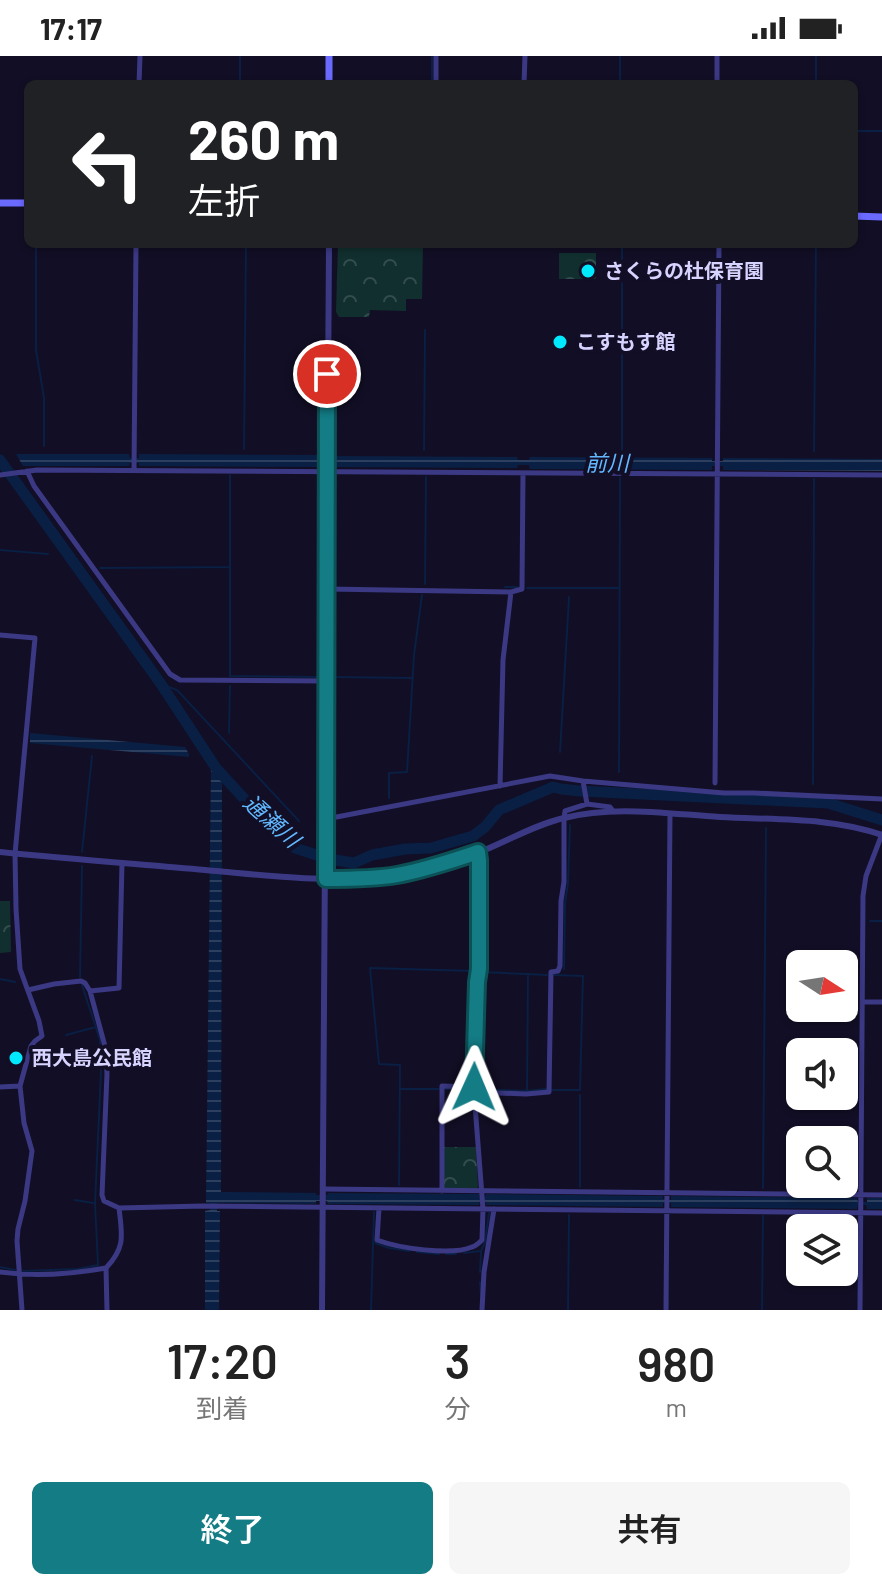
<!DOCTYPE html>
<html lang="ja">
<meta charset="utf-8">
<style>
:root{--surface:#fff;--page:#f6f6f6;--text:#222;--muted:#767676;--accent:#137c85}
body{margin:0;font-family:Barlow,"Noto Sans JP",sans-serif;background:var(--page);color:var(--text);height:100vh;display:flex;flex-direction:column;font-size:30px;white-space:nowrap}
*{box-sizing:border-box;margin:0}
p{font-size:26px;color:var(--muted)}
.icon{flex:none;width:44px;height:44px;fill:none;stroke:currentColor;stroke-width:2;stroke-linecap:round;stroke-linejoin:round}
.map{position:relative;height:1254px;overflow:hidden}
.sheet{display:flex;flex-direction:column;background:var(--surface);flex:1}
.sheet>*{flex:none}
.hud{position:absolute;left:24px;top:24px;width:834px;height:168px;border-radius:12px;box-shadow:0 2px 6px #0004;background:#202124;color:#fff;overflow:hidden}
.needle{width:52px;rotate:102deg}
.controls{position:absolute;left:786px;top:894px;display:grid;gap:16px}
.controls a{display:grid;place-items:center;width:72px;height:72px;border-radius:12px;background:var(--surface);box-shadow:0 2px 6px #0004;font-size:40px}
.pin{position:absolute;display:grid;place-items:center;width:68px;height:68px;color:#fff;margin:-34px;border:4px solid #fff;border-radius:50%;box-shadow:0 2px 8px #0007}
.me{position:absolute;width:88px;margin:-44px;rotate:1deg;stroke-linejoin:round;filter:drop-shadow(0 0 6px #0008)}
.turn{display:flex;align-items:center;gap:28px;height:168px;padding:0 32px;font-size:36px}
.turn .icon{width:104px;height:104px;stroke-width:2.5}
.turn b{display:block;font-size:56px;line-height:68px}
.eta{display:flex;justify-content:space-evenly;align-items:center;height:136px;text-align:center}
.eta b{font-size:48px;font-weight:600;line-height:56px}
.primary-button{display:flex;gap:16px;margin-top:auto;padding:16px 32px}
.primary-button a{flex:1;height:92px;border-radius:12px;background:var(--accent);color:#fff;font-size:32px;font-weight:600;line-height:92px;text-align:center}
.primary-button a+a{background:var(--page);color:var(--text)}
.status{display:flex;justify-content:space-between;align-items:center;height:56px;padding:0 40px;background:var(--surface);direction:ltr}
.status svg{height:22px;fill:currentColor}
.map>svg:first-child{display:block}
</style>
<div class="status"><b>17:17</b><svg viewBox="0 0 49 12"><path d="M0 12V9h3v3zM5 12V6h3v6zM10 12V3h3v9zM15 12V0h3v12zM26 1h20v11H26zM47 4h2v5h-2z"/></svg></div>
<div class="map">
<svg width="882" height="1254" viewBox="0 0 882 1254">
<defs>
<pattern id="park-crowns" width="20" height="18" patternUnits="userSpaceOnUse" patternTransform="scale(2)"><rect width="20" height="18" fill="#112f2e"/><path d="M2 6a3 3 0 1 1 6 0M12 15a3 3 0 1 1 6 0" fill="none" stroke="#334c4d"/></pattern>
<pattern id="water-rules" width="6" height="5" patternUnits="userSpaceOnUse" patternTransform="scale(2)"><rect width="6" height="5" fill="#091f43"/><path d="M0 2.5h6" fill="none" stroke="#2c3f5f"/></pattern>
</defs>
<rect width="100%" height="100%" fill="#120e25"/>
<path fill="url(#park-crowns)" d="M338,188h85l-1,55h-16v12l-36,-1 -1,7h-30l-3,-5z
M559,197h37v26h-37z
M0,845h10l1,51 -11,1z
M444,1091h32l2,39 -1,3 -33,-1z"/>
<path fill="url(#water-rules)" d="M16,398h113l1,4h9v-4l181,1v12l-181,-1v-3h-9l-1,3h-106z
M332,400l185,1 1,3h11l1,-3 182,1v3h11v-3l159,1v12l-159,-1v-4h-11v4l-182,-1 -1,-4h-11l-1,3 -185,-1z
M30,677l155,14 4,7v3l-159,-14z
M211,710l11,15 -1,411 95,1v2h11l1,-2 151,1v3h6l1,-3 177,2v3l8,1v-4l186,2 1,4h9v-4h15v11h-15l-1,-4h-8l-1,4 -186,-2v-4h-8v4l-177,-2v-3l-6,-1 -1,4 -151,-1 -1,-3h-11v3l-99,-1v8h3l-1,99h-14v-99l5,-1v-7h-4z"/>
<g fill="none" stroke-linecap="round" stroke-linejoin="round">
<path stroke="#091f43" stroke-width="2" d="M240,0v28
M816,0v28
M432,28v-28
M620,28v-28
M854,75h28
M36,188v106l8,48v48
M244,393l2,-205
M424,394l1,-120
M622,394v-206
M814,395l2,-207
M230,419v201l87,1
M0,494l48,4
M100,512l130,-1
M425,528l1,-107
M505,531h12
M527,532h91
M333,621l78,1
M161,628l16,6 122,131
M229,677l1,-47
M560,696l9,-155
M619,716l1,-294
M813,728l1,-305
M389,742v-25l18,-1 7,-117 8,-60
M82,796l10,-96
M870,865h12
M564,913l1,-65 3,-21 2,-58
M482,916l65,3
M80,921l2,-111
M0,923l15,3
M66,979l30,-8
M400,1033h39
M445,1033h16
M478,1033l49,2 19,-2
M552,1034h28l3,-114 -29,-1
M527,1035l1,-117
M399,1129l1,-120 -21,-1 -9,-96 104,3
M580,1131v-92
M763,1132l3,-360
M75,1144l18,3
M375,1187l14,5 20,3
M417,1196l22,2
M464,1197l17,-2 4,-9 4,-29
M446,1198h10
M0,1211l15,3
M23,1215l55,-2 20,-4 -3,-62 6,-131 -1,-32 -18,-55
M480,1216l1,-21
M480,1226l1,12
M371,1254l3,-98
M568,1254l1,-95
M762,1254l1,-94"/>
<path stroke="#091f43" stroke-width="11" d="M0,404l161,224 55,84 55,60 24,20 34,11 25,4 18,-8 33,-6 26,-1 42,-12 12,-9 14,-17 54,-23 8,2 19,2 248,12 54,17"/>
<path stroke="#3b3984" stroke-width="5" d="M139,28l1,-28
M436,28v-28
M524,28l1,-28
M717,28v-28
M27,415l7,15 136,188 10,6 147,1
M134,415l2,-227
M0,419l37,-5 845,5
M327,533l184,3 11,-3 1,-116
M0,579l35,3 -20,216 1,55 4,60 19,52 3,15 -7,5 -4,5 -11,40 4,37 8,28 -7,50 -7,28 -1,12 5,69
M715,727l4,-539
M500,730l3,-126 8,-68
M587,748l23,3 3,4
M326,763l224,-43 33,5 141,12h30l128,6
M28,934l26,-6 27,-3 4,2 5,8 16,59 1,24 -5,121 2,6 15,7 84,-2 679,7
M90,935l29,-3 3,-125
M863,946h19
M0,1031l20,-1
M474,1036l52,2 23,-2 2,-120 7,-1 2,-5 1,-65 3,-19v-64l1,-7 22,-7 -4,-23
M323,1133l559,6
M442,1135v-105l32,1
M379,1152l-2,32c21,8 74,16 95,7 4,-1 7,-4 10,-7l1,-31 -9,-117 3,-110 2,-13v-109l-1,-8
M106,1212l1,42
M0,1216c35,5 72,2 106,-4 20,-21 16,-33 13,-60
M482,1254l2,-38 10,-63
M666,1254l4,-496
M860,1254l3,-414 3,-20 16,-42"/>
<path stroke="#3b3984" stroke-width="6" d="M0,796c68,7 137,12 205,18 62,6 125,13 187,6 29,-4 60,-14 88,-24 28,-11 54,-27 84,-34 50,-13 105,-4 156,-1 54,3 111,0 162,18
M322,1254l7,-1066"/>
<path stroke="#6b6aff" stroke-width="7" d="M329,0v28
M0,147h28
M854,160l28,1"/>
</g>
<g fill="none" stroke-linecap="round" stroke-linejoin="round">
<defs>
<path id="route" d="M327,318l-1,505c23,0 48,0 71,-4 28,-5 54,-14 81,-23l1,8v109l-2,13 -3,105"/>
</defs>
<use href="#route" stroke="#0c5156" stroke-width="20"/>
<use href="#route" stroke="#137c85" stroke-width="14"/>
</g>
<g fill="#00e9fe" stroke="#120e25" stroke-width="3">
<circle cx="588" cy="215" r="8"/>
<circle cx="560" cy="286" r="8"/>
<circle cx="16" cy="1002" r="8"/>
</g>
<g text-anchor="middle" stroke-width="8" stroke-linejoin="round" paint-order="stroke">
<g font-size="20" font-weight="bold" fill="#d7d3ff" stroke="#120e25" text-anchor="start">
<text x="604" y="222">さくらの杜保育園</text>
<text x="576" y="293">こすもす館</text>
<text x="32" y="1009">西大島公民館</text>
</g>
<g font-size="22" font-style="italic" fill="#61b8ff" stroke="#120e25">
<text x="607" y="415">前川</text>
<text transform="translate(272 765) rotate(42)" y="8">通瀬川</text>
</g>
</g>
</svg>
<div class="controls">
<a><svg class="needle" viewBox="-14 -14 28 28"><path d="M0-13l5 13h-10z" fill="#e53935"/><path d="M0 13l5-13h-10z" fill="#767676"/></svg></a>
<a><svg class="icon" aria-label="sound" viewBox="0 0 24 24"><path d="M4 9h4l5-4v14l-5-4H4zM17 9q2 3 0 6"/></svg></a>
<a><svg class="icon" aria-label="search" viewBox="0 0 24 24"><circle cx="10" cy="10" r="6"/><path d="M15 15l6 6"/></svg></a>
<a><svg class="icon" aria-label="layers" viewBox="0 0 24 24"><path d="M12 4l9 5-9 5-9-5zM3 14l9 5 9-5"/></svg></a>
</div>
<div class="pin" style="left:327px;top:318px;background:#d93025"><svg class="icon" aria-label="arrive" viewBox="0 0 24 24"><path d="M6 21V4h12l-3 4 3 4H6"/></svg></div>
<svg class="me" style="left:474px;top:1031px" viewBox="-20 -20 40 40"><path d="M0-17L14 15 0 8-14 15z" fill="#137c85" stroke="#fff" stroke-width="4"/></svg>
<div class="hud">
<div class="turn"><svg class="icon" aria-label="left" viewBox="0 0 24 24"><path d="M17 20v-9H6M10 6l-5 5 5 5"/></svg><div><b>260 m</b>左折</div></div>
</div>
</div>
<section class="sheet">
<div class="eta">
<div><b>17:20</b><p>到着</p></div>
<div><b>3</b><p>分</p></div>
<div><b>980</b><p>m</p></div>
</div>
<div class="primary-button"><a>終了</a><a>共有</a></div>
</section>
